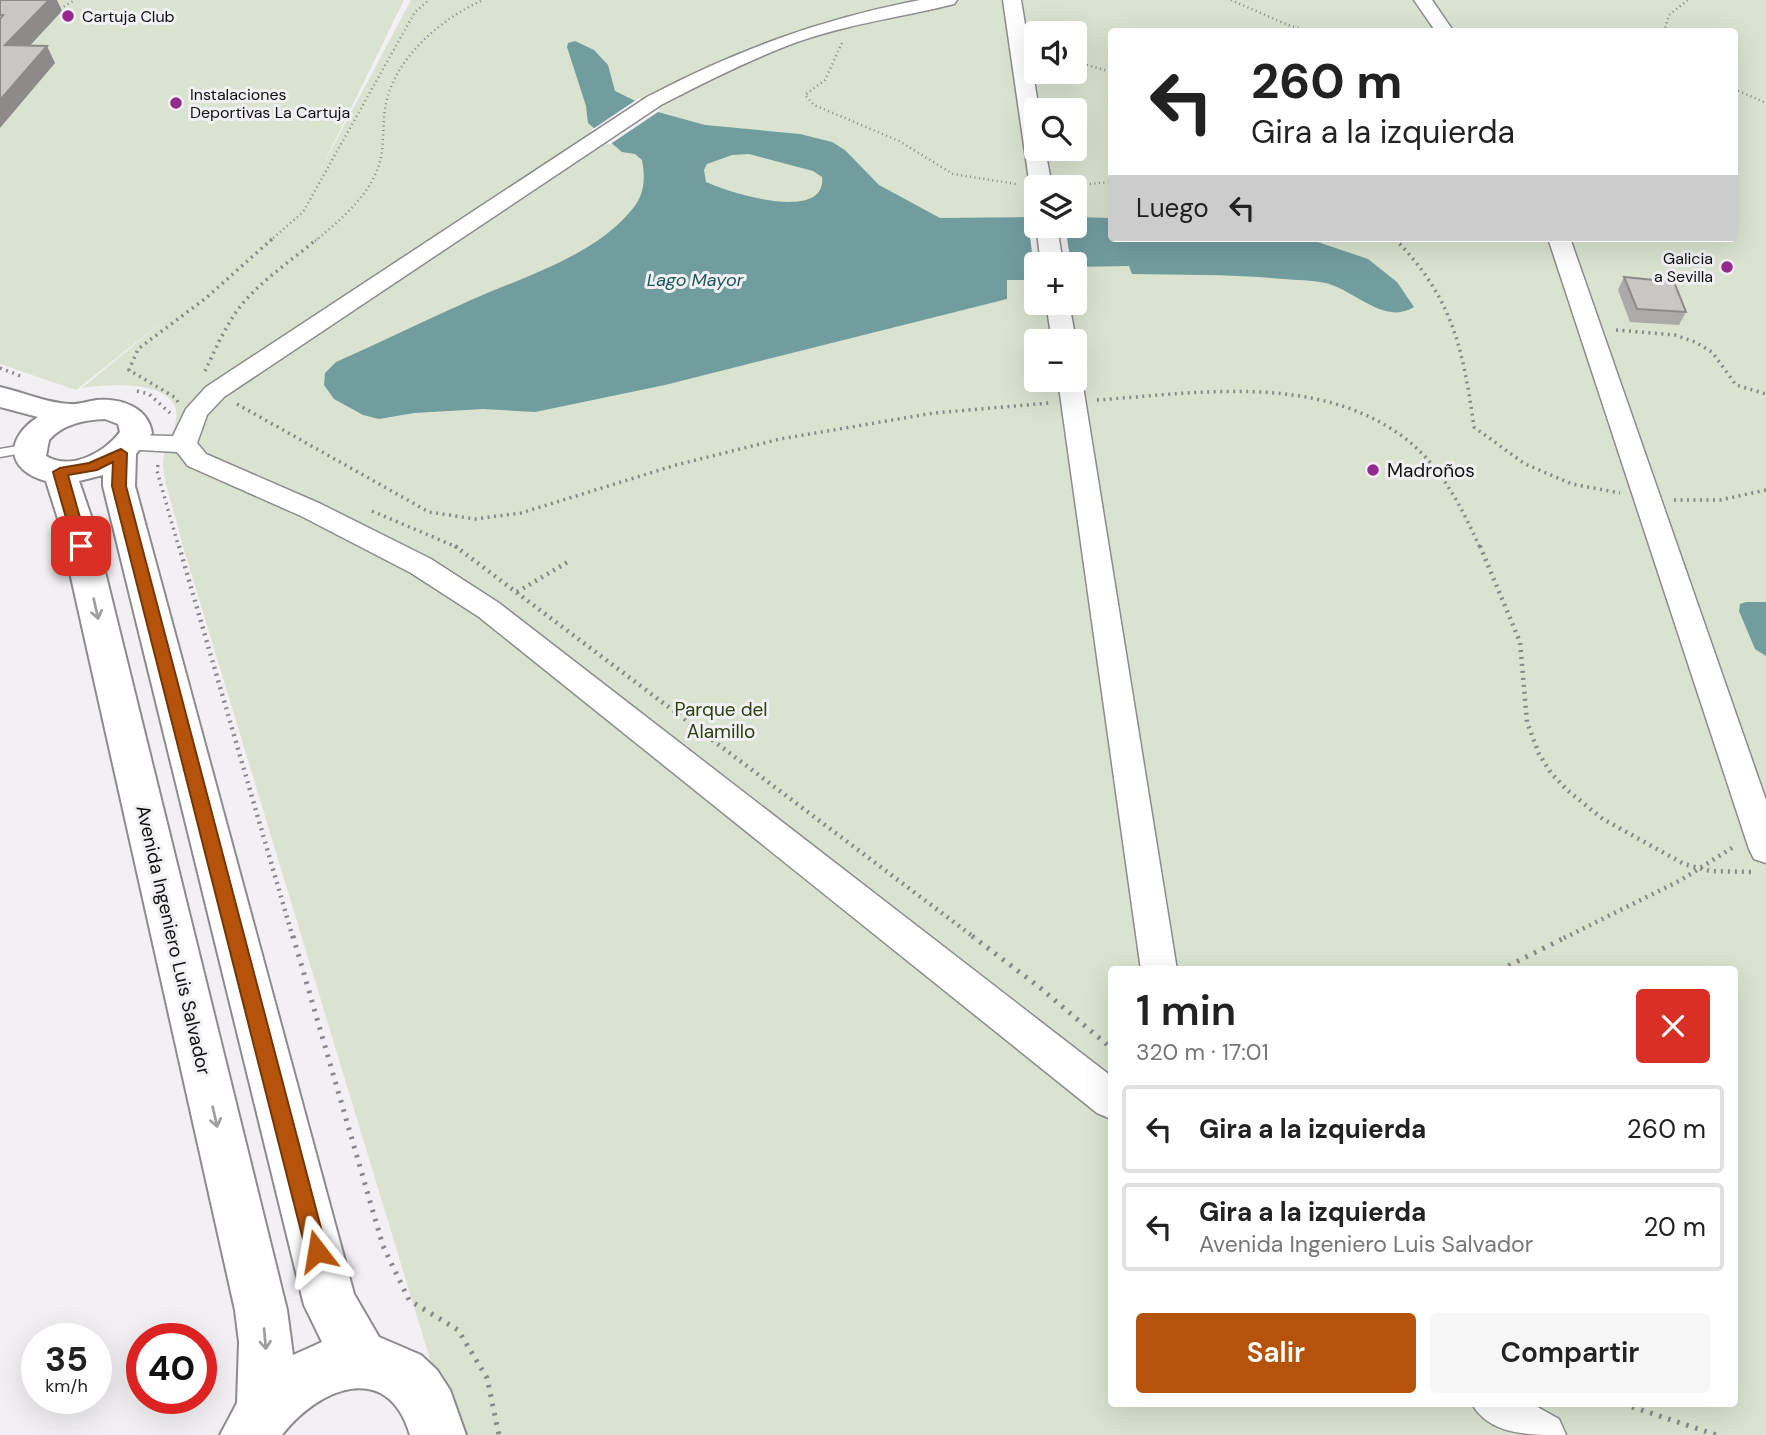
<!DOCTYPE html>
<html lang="es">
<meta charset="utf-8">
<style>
:root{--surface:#fff;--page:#f6f6f6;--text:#222;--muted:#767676;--line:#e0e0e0;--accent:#b45309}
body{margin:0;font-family:"DM Sans",sans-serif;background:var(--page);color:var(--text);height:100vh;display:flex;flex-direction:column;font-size:26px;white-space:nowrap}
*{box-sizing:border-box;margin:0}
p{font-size:23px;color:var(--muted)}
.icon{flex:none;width:38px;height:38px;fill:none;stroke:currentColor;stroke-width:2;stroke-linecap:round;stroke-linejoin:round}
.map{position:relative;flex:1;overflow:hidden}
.side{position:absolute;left:1108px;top:966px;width:630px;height:441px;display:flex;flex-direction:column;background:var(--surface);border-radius:7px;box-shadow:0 7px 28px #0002}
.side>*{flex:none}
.top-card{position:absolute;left:1108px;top:28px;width:630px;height:214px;border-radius:7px;box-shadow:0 7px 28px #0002;background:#fff;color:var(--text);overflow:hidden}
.fabs{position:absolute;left:1024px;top:21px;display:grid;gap:14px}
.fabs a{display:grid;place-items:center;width:63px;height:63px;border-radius:7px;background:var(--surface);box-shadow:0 7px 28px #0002;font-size:35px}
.speed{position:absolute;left:21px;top:1323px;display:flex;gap:14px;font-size:35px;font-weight:700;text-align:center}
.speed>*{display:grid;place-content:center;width:91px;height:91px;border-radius:50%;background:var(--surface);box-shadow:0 7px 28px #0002;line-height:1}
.speed small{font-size:18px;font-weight:400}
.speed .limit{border:10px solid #d22;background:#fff;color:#111}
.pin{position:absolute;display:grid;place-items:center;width:60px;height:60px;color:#fff;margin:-30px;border-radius:14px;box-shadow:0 4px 10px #0006}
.me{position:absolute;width:77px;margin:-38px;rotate:346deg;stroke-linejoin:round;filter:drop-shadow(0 0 5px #0008)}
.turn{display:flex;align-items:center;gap:24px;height:147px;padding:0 28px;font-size:32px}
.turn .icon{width:91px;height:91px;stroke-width:2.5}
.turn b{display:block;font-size:49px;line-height:60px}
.then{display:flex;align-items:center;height:66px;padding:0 28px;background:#0003;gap:14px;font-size:26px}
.round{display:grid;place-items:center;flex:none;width:74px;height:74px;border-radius:7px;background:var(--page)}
.headline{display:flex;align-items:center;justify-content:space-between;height:119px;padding:0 28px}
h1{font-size:42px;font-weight:600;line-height:52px}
.action{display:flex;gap:14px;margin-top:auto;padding:14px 28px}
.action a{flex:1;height:80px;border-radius:7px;background:var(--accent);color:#fff;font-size:28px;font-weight:600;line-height:80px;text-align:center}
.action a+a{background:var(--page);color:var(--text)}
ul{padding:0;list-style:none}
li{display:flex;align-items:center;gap:21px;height:88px;margin:0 14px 10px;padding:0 14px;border:4px solid var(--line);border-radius:7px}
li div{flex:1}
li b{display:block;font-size:26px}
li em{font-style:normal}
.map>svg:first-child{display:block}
</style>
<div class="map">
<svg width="1766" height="1435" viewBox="0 0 1766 1435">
<rect width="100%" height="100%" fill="#f2f0f3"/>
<path fill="#d9e3cf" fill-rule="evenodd" d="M0,0h404l-84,171 91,-171h1355v1435h-1313l-271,-892c-4,-20 -19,-62 -19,-80 0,-14 10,-29 13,-42 8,-43 -70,-37 -94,-33l91,-75 -97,77 -76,-26zM1111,32h623v206h-623zM1036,33h38v39h-38zM1036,110h38v39h-38zM1036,187h38v39h-38zM1036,264h38v39h-38zM1036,341h38v39h-38zM1111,970h623v434h-623z"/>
<path fill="#729d9f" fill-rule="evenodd" d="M575,41l19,9 14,15 7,26 43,21 47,13 95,9 32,8 13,8 34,35 61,33 96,-1v9h38l1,-9 36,1v20h195l62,21 29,23 17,25c-30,19 -60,-18 -89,-24 -14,-3 -29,-3 -43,-4 -50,-5 -100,-4 -150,-5l-3,-8 -54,1 -1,-3h-38v16h-29v19l-342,86 -130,27 -52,-3 -69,4 -35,6 -16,-4 -29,-16 -10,-14 1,-12 11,-11c45,-20 90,-42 135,-62 52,-23 120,-43 158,-87 15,-16 17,-32 13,-53l-7,-6 -13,-2 -34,-29 -2,-17 -19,-59 1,-4zM749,154l64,17 9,6c5,47 -95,15 -116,5l-2,-12 3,-6 25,-9z
M1746,602h20v54l-11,-7 -16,-38 1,-7z"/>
<path fill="#f2f0f3" d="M639,98l22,12 -52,35 -19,-14z
M1027,213h9v13h29l6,38h-35v20z"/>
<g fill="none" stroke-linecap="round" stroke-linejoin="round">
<defs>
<path id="lane" d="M29,444l7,4 -2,3 -34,6v-8z"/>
<path id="street" d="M920,0h37l-3,4c-52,13 -106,20 -157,38 -46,17 -92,40 -136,63l-437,292 -17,18 -10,28 9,11 115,50 110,55 68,44 612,473v43l-14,-6 -618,-496 -68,-44 -110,-57 -113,-50 -11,-14 -55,-3 -4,-6 4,-6 9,-2 42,1 13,-27 20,-22 441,-290c90,-47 174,-78 273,-97z
M1003,0h18l18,110h-3v39h9l7,38h-16v5l-6,-5z
M1414,0h18l22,32h-18z
M1036,225l21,1 6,38h-22z
M1548,238h22l196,562v63l-12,-4 -5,-10z
M1046,303h23l7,38 -2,2 -22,-2z
M1074,374l8,6 95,590h-36l-83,-590h16z
M1472,1404h60l27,15 7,16c-39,0 -76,0 -94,-31z"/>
<path id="secondary" d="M0,387c23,5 46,16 70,17 8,1 18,-3 27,-4 24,-2 51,7 55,33l-16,21 -1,32 219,808 25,43 42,18 16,15 13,20 16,45h-56c-22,-76 -92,-47 -128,0h-62l17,-32 2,-61 -4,-32 -177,-791 -12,-38c-40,-11 -42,-42 -8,-64l-38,-10zM105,419l13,5 2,8c-16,21 -49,39 -74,24l3,-16c14,-16 35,-20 56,-21zM103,475v11l201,819 18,37 -29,13 -6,-45 -195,-791 -13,-38z"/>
</defs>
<use href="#lane" stroke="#8d8b8e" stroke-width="3"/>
<use href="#street" stroke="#8d8b8e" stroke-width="3"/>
<use href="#secondary" stroke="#8d8b8e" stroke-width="4"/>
<path stroke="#89888a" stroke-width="2.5" stroke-dasharray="1 3.5" stroke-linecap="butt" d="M1231,0l57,25 25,7
M56,11l19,-11
M1664,32l5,-17 19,-15
M842,43l-17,37 -20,15 9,10 85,36 54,33 63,10
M1074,61l37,11
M1734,89l32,14
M1063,186l48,-4
M1394,238l3,3
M270,241l33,-29 112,-200 14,-12
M315,241c24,-20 52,-43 63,-73 7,-19 4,-40 7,-59 7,-49 55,-90 98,-109"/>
<path stroke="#89888a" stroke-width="3.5" stroke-dasharray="2 4.5" stroke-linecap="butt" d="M1395,239c58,59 68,110 79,188l51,37 47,20 48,9
M1616,330l59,5 20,7 17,10 24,33 30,9
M0,368l23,9
M205,371c10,-21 20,-44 34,-63 21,-27 52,-47 78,-69
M137,391l12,3 21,19
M1097,400c100,-7 218,-27 305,36 37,27 60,71 78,112
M178,402l-2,-4 -47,-28 9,-21 68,-51 66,-59
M237,404l192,108 46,7 46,-6 155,-48 104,-26 154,-26 115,-10
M158,465l-1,6 22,77
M1674,500h46l46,-10
M372,511l87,37"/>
<path stroke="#89888a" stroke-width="4.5" stroke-dasharray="2 5" stroke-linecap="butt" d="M179,546l114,392
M455,546l520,392
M1480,546l40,96 7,80 12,32 12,19 16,17 36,29 81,45 26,7 41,1
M517,592l54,-32
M1564,938l117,-58 54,-34"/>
<path stroke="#89888a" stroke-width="5" stroke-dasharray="2.5 7" stroke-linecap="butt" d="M293,936l90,310 26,54 49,30 29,48 12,57
M972,936l66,50 73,62
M1500,970l68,-34
M1623,1404l94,31"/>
<use href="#lane" fill="#fff" fill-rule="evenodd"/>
<use href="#street" fill="#fff" fill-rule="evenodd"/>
<use href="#secondary" fill="#fff" fill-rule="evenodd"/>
</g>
<path fill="#adaaa9" d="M1624,277l62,35 -7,13 -49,-3 -12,-32z"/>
<path fill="#8d8b89" d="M49,0h8l5,11 -48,52 -9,-18z
M47,46l8,17 -55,65v-28z"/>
<path fill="#c9c6c4" stroke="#8d8b89" stroke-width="2" d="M0,0h49l-44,45 42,1 -47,54v-81l3,-4h-3z
M1624,277l50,5 12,30 -49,-3z"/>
<defs><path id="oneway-shaft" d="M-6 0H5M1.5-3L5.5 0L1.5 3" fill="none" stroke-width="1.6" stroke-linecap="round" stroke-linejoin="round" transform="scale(1.75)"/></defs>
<g stroke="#9f9fa0">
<use href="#oneway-shaft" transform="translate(96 609) rotate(77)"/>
<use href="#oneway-shaft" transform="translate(215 1117) rotate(77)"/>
<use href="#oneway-shaft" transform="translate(265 1339) rotate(85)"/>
</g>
<path fill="#b45309" stroke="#753606" stroke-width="2" d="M121,449l6,4 -1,33 201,765 -3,7 -7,3 -8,-3 -3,-7 -194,-765 1,-24 -16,8 -29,5 20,71 -7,5 -7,-5 -21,-74 7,-4 29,-5z"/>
<g fill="#942a8d" stroke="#f2f0f3" stroke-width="2.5">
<circle cx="68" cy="16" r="7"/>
<circle cx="176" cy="103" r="7"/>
<circle cx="1727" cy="267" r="7"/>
<circle cx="1373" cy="470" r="7"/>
</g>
<g text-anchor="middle" stroke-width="6" stroke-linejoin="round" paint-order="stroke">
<g font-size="16" fill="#101011" stroke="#f2f0f3" text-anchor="start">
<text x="82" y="22">Cartuja Club</text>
<text x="190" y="100">Instalaciones<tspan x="190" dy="18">Deportivas La Cartuja</tspan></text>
<text x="1713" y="264" text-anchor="end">Galicia<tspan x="1713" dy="18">a Sevilla</tspan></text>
</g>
<g font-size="18" font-style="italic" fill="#19575a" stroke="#f2f0f3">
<text x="695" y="286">Lago Mayor</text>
</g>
<g font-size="19" fill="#101011" stroke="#f2f0f3" text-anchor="start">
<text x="1387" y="477">Madroños</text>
</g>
<g font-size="19" fill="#2b3e0d" stroke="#f2f0f3">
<text x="721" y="716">Parque del<tspan x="721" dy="22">Alamillo</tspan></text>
</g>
<g font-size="19" fill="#101011" stroke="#f2f0f3">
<text transform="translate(174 940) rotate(77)" y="7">Avenida Ingeniero Luis Salvador</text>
</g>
</g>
</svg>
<div class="fabs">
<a><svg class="icon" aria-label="sound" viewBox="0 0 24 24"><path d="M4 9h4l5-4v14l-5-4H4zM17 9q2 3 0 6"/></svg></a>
<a><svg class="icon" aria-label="search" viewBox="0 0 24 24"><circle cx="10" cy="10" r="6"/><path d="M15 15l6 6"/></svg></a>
<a><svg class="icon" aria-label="layers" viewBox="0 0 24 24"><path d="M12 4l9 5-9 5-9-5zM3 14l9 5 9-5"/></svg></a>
<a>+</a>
<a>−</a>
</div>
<div class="speed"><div>35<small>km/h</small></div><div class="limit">40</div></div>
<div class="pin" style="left:81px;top:546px;background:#d93025"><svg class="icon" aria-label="arrive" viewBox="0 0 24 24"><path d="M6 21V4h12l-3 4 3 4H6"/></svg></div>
<svg class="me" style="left:317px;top:1251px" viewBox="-20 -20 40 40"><path d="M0-17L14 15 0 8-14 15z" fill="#b45309" stroke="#fff" stroke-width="4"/></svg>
<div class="top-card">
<div class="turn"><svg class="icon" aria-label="left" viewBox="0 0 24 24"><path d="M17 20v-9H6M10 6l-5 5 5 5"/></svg><div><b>260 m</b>Gira a la izquierda</div></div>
<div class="then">Luego<svg class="icon" aria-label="left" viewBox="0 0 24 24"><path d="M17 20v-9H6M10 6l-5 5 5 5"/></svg></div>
</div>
<section class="side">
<div class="headline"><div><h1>1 min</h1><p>320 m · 17:01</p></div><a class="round" style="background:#d93025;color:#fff"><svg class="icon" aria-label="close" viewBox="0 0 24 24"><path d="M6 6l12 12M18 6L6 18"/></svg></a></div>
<ul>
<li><svg class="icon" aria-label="left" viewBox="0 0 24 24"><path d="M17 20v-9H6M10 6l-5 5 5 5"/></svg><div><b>Gira a la izquierda</b></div><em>260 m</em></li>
<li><svg class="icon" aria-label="left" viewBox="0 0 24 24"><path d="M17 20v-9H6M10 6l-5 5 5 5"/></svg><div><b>Gira a la izquierda</b><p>Avenida Ingeniero Luis Salvador</p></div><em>20 m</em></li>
</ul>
<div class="action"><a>Salir</a><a>Compartir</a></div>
</section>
</div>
